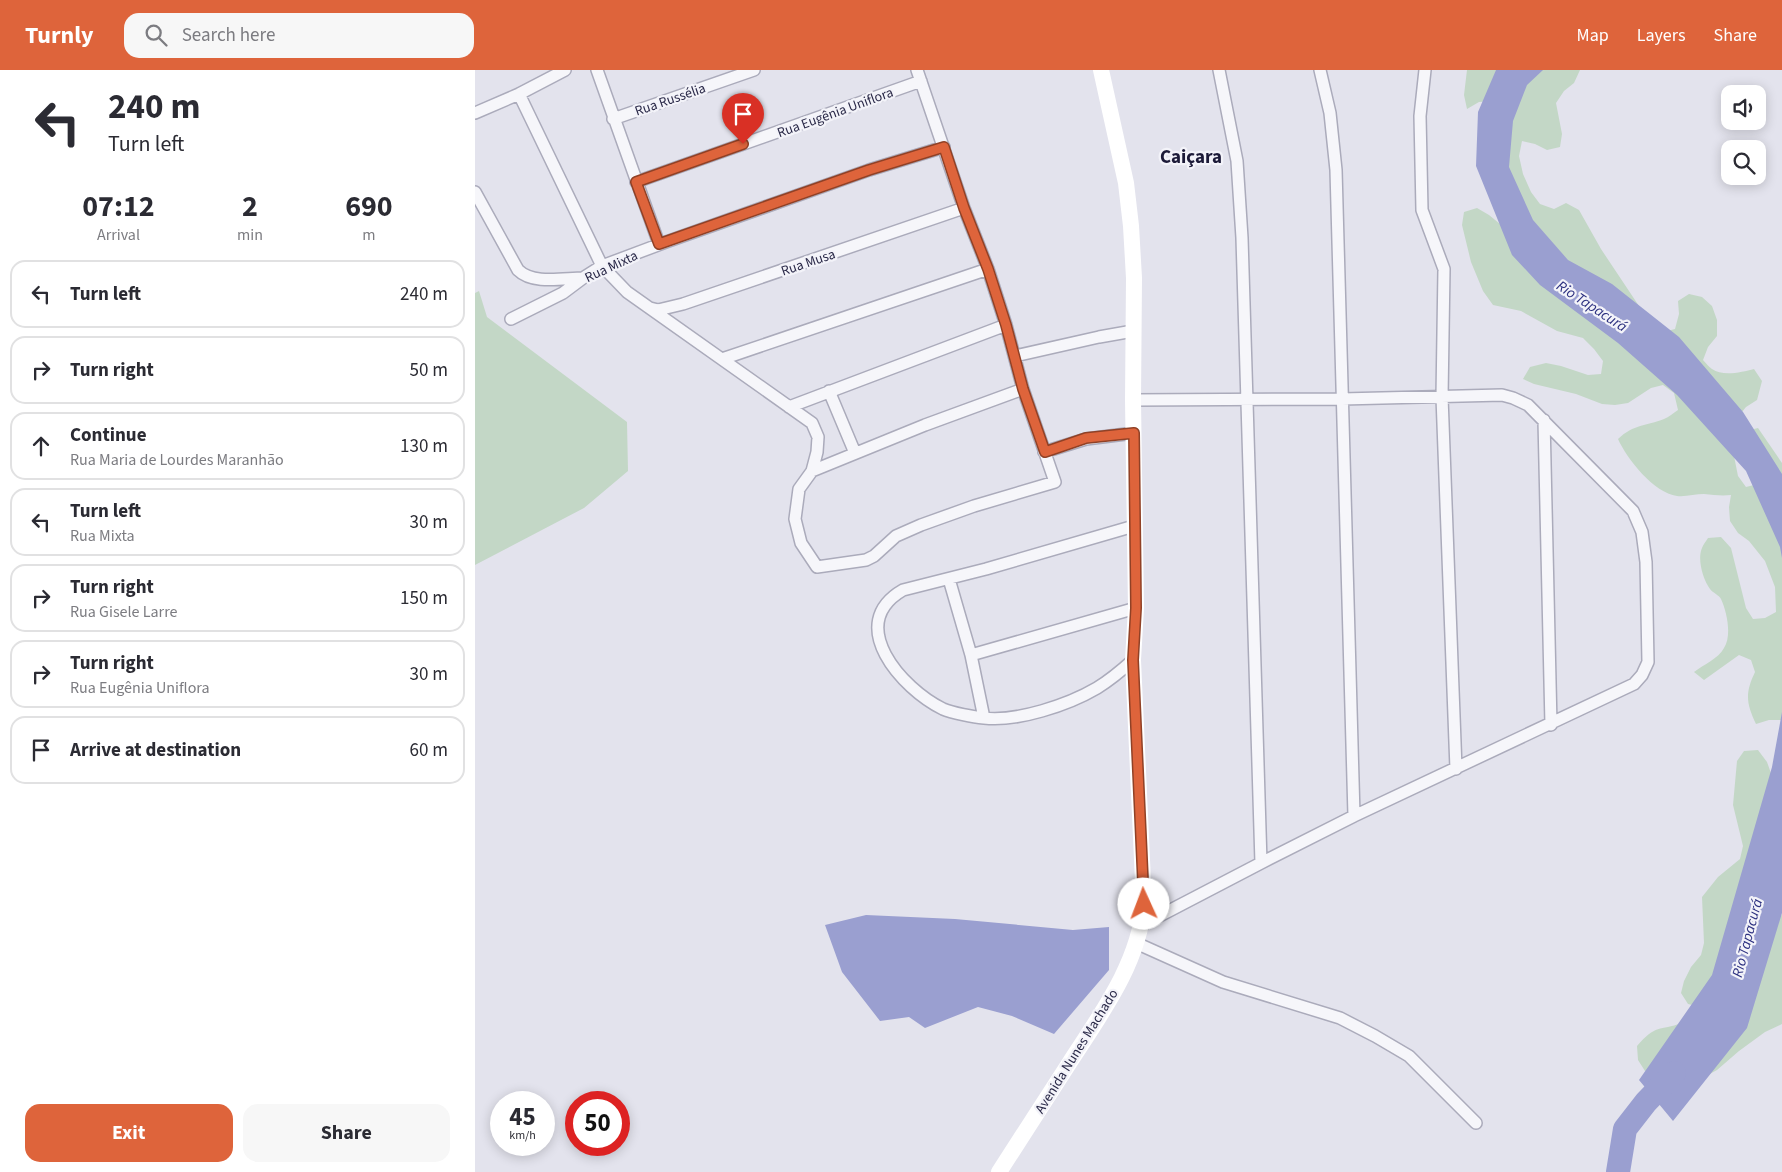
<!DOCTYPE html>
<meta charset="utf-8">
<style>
:root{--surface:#fff;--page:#f7f7f7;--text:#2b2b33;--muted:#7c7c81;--line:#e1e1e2;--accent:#de643b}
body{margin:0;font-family:"Source Sans 3",sans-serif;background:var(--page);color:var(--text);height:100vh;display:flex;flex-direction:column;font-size:19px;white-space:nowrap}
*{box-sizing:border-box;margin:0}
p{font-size:16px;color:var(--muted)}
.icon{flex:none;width:28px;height:28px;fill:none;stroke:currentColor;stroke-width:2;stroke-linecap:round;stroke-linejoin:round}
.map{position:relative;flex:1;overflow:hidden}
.details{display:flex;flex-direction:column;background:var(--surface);width:475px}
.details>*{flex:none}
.hud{background:#fff;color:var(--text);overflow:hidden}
.tools{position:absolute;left:1246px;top:15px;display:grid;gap:10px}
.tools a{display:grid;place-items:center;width:45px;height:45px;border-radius:10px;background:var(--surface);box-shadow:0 2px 12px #0003;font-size:25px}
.speed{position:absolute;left:15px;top:1021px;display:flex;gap:10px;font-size:25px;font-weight:700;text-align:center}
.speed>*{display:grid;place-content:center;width:65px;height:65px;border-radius:50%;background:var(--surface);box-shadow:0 2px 12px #0003;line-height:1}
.speed small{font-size:12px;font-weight:400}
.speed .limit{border:8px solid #d22;background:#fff;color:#111}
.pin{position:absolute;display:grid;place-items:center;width:42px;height:42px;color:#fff;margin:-51px -21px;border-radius:50% 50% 50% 0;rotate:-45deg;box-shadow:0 0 5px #0007}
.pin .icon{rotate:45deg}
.me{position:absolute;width:55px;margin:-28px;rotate:358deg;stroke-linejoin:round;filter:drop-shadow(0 0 4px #0008)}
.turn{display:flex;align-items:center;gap:18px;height:105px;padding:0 25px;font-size:22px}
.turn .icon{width:65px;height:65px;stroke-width:2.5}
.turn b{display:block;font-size:35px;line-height:42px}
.eta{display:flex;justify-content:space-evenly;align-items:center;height:85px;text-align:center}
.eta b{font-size:30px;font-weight:700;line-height:35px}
.button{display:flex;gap:10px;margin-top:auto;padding:10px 25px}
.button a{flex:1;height:58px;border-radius:15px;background:var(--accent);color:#fff;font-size:20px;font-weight:700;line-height:58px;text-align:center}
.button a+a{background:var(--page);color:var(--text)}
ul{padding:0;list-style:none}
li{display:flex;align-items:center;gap:15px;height:68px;margin:0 10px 8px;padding:0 15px;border:2px solid var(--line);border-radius:15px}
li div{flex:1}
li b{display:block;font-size:19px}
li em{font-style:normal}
header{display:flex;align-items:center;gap:30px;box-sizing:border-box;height:70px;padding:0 25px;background:var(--accent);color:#fff}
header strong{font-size:24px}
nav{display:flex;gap:28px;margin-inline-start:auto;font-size:18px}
.search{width:350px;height:45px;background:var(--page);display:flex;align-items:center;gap:12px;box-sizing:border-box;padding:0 18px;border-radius:15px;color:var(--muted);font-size:19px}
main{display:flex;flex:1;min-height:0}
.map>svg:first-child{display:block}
</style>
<header>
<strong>Turnly</strong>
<div class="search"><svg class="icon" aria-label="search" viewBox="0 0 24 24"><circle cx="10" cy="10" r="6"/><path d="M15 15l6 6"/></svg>Search here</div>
<nav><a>Map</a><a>Layers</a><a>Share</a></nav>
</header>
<main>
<section class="details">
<div class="hud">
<div class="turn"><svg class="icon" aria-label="left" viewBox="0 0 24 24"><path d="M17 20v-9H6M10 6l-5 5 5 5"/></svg><div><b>240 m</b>Turn left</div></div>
</div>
<div class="eta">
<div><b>07:12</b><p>Arrival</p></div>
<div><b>2</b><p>min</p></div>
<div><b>690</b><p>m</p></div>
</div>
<ul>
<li><svg class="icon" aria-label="left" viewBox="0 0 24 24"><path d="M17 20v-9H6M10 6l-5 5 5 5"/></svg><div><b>Turn left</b></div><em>240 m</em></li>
<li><svg class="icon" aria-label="right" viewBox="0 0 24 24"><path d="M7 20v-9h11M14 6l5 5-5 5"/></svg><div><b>Turn right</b></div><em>50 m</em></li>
<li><svg class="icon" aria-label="ahead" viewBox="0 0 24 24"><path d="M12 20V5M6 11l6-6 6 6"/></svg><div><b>Continue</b><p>Rua Maria de Lourdes Maranhão</p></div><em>130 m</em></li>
<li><svg class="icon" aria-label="left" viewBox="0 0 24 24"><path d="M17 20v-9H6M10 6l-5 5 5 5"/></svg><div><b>Turn left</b><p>Rua Mixta</p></div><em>30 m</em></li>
<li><svg class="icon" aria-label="right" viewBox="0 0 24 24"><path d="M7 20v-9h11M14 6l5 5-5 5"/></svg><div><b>Turn right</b><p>Rua Gisele Larre</p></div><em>150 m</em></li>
<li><svg class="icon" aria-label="right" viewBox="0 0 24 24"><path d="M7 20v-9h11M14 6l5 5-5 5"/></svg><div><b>Turn right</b><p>Rua Eugênia Uniflora</p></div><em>30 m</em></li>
<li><svg class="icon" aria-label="arrive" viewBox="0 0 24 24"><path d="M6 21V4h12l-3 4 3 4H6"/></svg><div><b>Arrive at destination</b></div><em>60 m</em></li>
</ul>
<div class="button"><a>Exit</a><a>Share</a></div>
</section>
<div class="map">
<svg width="1307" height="1102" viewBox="0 0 1307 1102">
<rect width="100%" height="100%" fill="#e3e3ed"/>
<path fill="#c3d7c6" d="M992,0h113l-6,13 -10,8 -8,12 6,31 -2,13 -13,3 -12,-6 -13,-3 -3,15 4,18 8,18 9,12 14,5 12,-6 13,7 22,39 42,63 20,20 12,-3 4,-15 -1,-13 11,-7 13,3 10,9 5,14v16l-9,11 -5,13c3,3 6,7 9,9 11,8 30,3 42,0l8,12 -5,19 -11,7 -9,11 -5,28 6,30 8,11 12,-3 -12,-53 12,-3 24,35v257h-13l-13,4c-10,-21 -11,-31 -1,-52l-4,-12 -12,-5 -35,25 -10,-8c9,-7 24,-13 30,-24 8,-12 3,-36 -3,-49 -2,-4 -8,-6 -11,-10 -7,-9 -13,-30 -8,-41 1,-3 4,-7 6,-10l13,-1 10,11 15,60 7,11 12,-1 11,-6 -1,-25 -10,-26 -16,-20 -11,-8 -8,-12 -1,-14 2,-12c-9,1 -17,0 -27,-1 -9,0 -18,3 -27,2 -23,-3 -50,-37 -59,-57 16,-15 28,-13 46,-20 5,-2 9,-6 14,-9l-4,-17 -11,-8 -12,3 -23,15 -13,2 -13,-1 -26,-10 -42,-10 -11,-5 7,-12 16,-4 15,3 27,9 13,-1 2,-13 -9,-12 -11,-11 -26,-7 -36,-20 -28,-6 -10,-14 -12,-29 -9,-37 2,-13 13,-4 12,7 11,9 22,-2 -30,-121 -13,1 -12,7 -3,-14z
M4,221l8,26 140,105 1,49 -44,37 -109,57v-272z
M1283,680l9,12 6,17 5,129 4,8v108l-17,8 -26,19 -22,19 -11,6 -61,-5 -7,-11 -1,-14c19,-22 22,-15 45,-23 7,-3 14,-11 19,-16l-13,-3 -7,-11 3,-12 7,-14 10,-12 3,-12 -2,-46 16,-20 22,-18 3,-13 -10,-41 4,-44 7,-10z"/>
<path fill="#9a9fd0" d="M1021,0h47l-16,15 -14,36 -4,46 24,53 35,40 44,24 67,53 64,75 39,62v84l-2,-11 -34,-76 -69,-76 -59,-52 -78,-58 -28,-30 -36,-89 2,-54z
M1307,642v201l-35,115 -74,93 -34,-41 73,-105 60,-208z
M391,845l89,4 118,11 36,-3v43l-55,64 -42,-18 -34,-9 -53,21 -16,-11 -29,4 -38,-49 -17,-47z"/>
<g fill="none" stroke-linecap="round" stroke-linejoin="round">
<path stroke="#9a9fd0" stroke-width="24" d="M1143,1102l7,-43 21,-27 28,-29"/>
<defs>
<path id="street" d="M122,0l62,174
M744,0l18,91 5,77 19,625
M845,0l10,43 6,57 18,646
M950,0l-5,46 2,94 22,59 -2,128 14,372
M44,24l83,172 25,26 185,131 6,14 -1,15 -5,19 -13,18 -4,30 6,24 16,24 49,-7 8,-4 22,-20 25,-11 53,-19 81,-24 -32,-93 -17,-64 -18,-56 -24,-61 -47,-138
M0,43l44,-19 46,-24
M138,49l141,-49
M161,112l285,-101
M0,122l43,78c15,15 46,8 65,8
M175,238l8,2 25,-6 281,-96
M36,249l52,-26 20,-15 19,-12 64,-24 203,-72 75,-23
M540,286l84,-19 34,-6
M247,289l266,-90
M354,321l26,62
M658,330l209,-1 160,-4 11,3 15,7 105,106 9,21 4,30 2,100 -6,13 -8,9 -280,132 -93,47 -119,62
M314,337l217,-82
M1069,350l7,305
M569,382l42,-13 48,-6
M337,401l113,-46 98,-36
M474,509l22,76 13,63
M496,585l165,-47
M658,590c-11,10 -23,20 -36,28 -29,17 -80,34 -113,30 -10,-1 -32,-5 -41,-9 -41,-20 -99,-85 -40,-119l83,-21 148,-43
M661,873l87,39 117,36 35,18 34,20 67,67"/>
</defs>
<use href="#street" stroke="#ababbb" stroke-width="14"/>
<use href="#street" stroke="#f6f6fa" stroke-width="11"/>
<path stroke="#fff" stroke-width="16" d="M524,1102c24,-37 47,-73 71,-110 31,-48 69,-99 74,-158l-11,-244 3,-52 -3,-208 1,-122 -3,-52 -5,-43 -25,-113"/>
</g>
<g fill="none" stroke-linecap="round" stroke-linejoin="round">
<defs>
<path id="route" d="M268,74l-107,38 23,62 210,-74 75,-23 20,61 24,61 18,56 17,64 22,63 41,-14 48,-5 2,175 -3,52 11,244"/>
</defs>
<use href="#route" stroke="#904126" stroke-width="12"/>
<use href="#route" stroke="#de643b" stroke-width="9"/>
</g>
<g text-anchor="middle" stroke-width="4.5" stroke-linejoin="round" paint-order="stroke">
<g font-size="14" fill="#292847" stroke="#f3f3f9">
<text transform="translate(195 29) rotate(-19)" y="5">Rua Russélia</text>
<text transform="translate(360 42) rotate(-20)" y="5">Rua Eugênia Uniflora</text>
<text transform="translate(333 192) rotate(-19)" y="5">Rua Musa</text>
<text transform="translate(136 196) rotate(-25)" y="5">Rua Mixta</text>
<text transform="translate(601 981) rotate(-58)" y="5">Avenida Nunes Machado</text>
</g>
<g font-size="15" font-style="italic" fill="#2d3180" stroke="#f3f3f9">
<text transform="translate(1117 236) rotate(33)" y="5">Rio Tapacurá</text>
<text transform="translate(1272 868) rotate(-75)" y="5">Rio Tapacurá</text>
</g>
<g font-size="19" font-weight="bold" fill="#1c1a38" stroke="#f3f3f9">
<text x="716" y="93">Caiçara</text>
</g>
</g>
</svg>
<div class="tools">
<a><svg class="icon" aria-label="sound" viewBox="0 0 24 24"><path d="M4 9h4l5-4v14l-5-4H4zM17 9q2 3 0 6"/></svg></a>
<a><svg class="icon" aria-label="search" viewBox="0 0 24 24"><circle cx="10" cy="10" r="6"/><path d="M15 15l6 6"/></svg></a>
</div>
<div class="speed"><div>45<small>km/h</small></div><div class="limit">50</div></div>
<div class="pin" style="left:268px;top:74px;background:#d93025"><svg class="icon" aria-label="arrive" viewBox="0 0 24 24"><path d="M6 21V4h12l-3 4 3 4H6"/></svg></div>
<svg class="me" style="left:669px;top:834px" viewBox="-20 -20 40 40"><circle r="19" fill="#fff"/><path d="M0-13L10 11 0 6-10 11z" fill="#de643b"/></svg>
</div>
</main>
